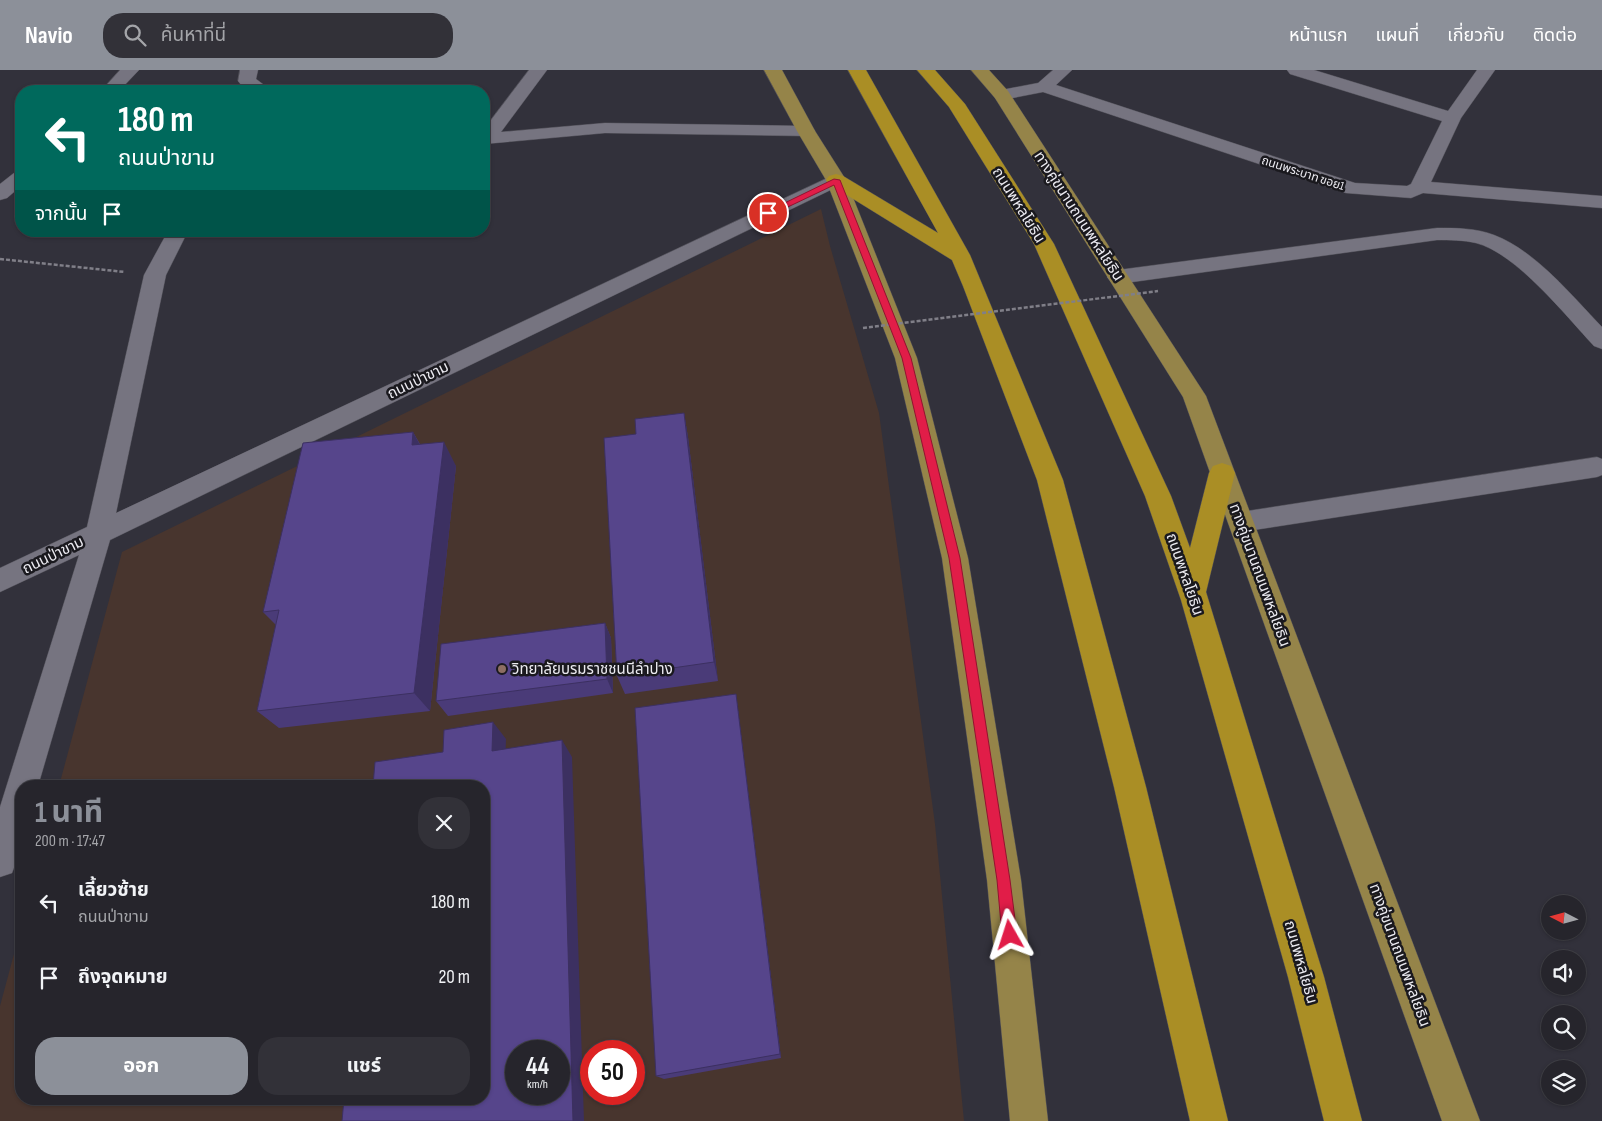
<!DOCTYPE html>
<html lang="th">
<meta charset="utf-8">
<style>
:root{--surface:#26252c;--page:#323138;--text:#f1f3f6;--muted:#a4a5a9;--line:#424248;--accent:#8c9099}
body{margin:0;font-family:"Sofia Sans Condensed","Noto Sans Thai",sans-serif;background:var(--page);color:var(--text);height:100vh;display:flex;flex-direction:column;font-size:19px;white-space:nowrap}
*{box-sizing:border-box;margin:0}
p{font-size:16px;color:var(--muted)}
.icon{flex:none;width:28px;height:28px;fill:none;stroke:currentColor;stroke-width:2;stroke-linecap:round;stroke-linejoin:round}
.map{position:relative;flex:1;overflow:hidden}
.drawer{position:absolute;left:15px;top:710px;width:475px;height:325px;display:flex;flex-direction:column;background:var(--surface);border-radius:20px;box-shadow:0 1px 4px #0004,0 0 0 1px var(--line)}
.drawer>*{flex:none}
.guide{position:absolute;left:15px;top:15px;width:475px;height:152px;border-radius:20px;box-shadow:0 1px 4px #0004,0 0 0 1px var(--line);background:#00695c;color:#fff;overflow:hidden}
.needle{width:32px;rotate:276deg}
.tools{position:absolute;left:1541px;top:825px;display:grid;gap:10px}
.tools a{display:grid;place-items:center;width:45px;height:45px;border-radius:50%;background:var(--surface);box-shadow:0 1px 4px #0004,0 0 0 1px var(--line);font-size:25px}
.speed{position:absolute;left:505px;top:970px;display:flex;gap:10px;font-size:25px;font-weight:700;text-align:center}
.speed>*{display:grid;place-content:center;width:65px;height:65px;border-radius:50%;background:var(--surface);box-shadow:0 1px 4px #0004,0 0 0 1px var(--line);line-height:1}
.speed small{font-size:12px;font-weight:400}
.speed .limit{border:8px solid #d22;background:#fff;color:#111}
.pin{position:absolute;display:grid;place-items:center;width:42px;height:42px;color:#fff;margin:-21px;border:2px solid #fff;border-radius:50%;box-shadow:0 1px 5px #0007}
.me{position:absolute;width:55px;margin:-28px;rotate:354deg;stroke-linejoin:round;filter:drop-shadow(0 0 4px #0008)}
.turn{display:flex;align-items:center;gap:18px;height:105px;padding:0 20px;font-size:22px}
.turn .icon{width:65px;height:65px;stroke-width:2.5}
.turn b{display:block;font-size:35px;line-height:42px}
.then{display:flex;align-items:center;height:48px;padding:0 20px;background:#0003;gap:10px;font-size:19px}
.round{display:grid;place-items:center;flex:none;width:52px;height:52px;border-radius:20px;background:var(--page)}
.summary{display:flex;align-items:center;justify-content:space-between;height:85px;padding:0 20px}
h1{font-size:30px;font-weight:700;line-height:38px;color:var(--accent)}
.action{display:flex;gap:10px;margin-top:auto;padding:10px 20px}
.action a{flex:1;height:58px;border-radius:20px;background:var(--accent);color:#fff;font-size:20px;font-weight:700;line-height:58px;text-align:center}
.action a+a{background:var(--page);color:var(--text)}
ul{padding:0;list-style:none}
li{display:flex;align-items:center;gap:15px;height:75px;padding:0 20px}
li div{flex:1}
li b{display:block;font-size:19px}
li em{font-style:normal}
header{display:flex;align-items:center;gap:30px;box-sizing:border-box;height:70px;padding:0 25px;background:var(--accent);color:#fff}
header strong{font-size:24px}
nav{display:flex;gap:28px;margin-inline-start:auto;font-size:18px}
.search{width:350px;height:45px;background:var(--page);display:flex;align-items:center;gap:12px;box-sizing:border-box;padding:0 18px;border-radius:20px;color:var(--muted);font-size:19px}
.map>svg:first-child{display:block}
</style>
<header>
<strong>Navio</strong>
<div class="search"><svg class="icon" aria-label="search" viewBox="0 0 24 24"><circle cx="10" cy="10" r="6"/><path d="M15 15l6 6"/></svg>ค้นหาที่นี่</div>
<nav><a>หน้าแรก</a><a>แผนที่</a><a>เกี่ยวกับ</a><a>ติดต่อ</a></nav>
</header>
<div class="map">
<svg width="1602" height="1051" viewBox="0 0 1602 1051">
<rect width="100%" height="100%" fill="#32313b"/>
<path fill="#48352e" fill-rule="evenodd" d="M821,139l9,37 49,167 56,411 29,297h-964v-115l21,-78v171h463v-313h-425l63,-234zM516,981h43v43h-43zM591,981h43v43h-43z"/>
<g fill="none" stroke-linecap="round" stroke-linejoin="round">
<defs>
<path id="minor" d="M120,0h19l-20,21h-18z
M240,0h18l-2,9 16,12c-13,1 -25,2 -34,-10z
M529,0h18l-46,62 104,-9 201,3 6,1 3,4 -3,4 -6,1 -201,-3 -121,11v-15z
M1053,0h19l-16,15 299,98 52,3 4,-2 31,-63 -152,-47 -3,-4h27l134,41 29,-41h18l-34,48 -30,64 171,14v12l-179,-15 -12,5 -65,-5 -303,-101 -41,8 -6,-1 -3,-4 3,-4 42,-8z
M21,101v15l-14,12 -7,2v-16l14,-11z
M836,104l7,2 3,4 -3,4 -733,356 -72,246h-17c0,31 3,57 -9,87l-12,4v-70l79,-252 -79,37v-24l87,-41 57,-252 24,-44h20l-22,44 -50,238z
M1437,158c19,0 39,0 57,7 42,16 78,61 108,92v22l-8,-3c-28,-30 -78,-93 -118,-103 -13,-3 -26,-3 -39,-3l-319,44 -7,-2 -4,-5 4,-5 7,-2z
M1597,387l5,2v16l-5,2 -356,55 -9,-3 -4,-7 4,-7 9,-3z"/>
<path id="major" d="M764,0h18l33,61 31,49 71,178 51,200 53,322 27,241h-38l-23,-241 -45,-322 -47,-200 -69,-178 -29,-49z
M971,0h18l19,21 198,305 274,725h-38l-259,-724 -188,-299z"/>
<path id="highway" d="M848,0h18l104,185 93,225 83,307 82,334h-38l-76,-334 -77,-307 -74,-194 -11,-26 -123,-76 -3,-4 3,-4 7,-2 7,2 95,57z
M917,0h18l30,34 89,140 117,252 19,52 19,-75 4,-7 9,-3 9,3 4,7 -29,119 118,385 38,144h-38l-36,-144 -107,-377 -36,-104 -111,-252 -85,-137z"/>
</defs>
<use href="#minor" stroke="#515058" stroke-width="1"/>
<use href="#major" stroke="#515058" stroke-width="1"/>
<use href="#highway" stroke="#515058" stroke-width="1"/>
<path stroke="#807f88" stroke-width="2.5" stroke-dasharray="4 2" stroke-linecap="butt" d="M0,189l125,13"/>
<use href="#minor" fill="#767480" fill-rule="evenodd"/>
<use href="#major" fill="#958449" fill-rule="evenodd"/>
<use href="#highway" fill="#aa8e25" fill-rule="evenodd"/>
<path stroke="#807f88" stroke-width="2.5" stroke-dasharray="4 2" stroke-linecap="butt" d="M863,258l295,-37"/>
</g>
<path fill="#4a3b78" d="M684,343l4,24 30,244 -93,13 -8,-18 19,-242z
M413,362l7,12 36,22 -26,245 -151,17 -22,-17 19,-86 -13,-13z
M605,553l6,15 2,55 -165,23 -12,-15z
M736,624l45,364 -117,21 -8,-3z"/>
<path fill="#3c3061" d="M684,343l4,24 30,244 -4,-19z
M413,362l13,24 -14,-11z
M444,372l12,24 -26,245 -16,-18z
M605,553l6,15 2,55 -6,-14z
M736,624l2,18 43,346 -1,-4z
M493,652l13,17 -1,28 -13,-16z
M562,670l10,17 12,364h-11z"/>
<path fill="#56458b" stroke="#3c3061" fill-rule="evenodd" d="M684,343l30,249 -97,14 -13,-238 32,-4 -1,-15z
M413,362l-1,13 32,-3 -30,251 -157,18 22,-101 -16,2 40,-169z
M605,553l2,56 -171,22 5,-57z
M736,624l44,360 -124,22 -21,-368z
M493,652l-1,29 70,-11 11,381h-231l2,-22h140v-313h-111l2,-24 68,-10 1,-22zM516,981h43v43h-43z"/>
<path fill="#e11d48" stroke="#92132f" d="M834,109l6,1 71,178 49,200 50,322 7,55 -2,5 -5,2 -6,-2 -2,-5 -5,-55 -48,-322 -47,-200 -68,-173 -63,30 -7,-2z"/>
<circle fill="#8d6e63" stroke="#1a191e" stroke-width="2" cx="502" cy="599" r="5"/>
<g text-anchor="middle" stroke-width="5" stroke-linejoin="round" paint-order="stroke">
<g font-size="12" fill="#ecebf1" stroke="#1a191e">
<text transform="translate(1303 103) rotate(18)" y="4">ถนนพระบาท ฃอย1</text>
</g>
<g font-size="15" fill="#ecebf1" stroke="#1a191e">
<text transform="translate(1019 135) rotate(58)" y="5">ถนนพหลโยธิน</text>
<text transform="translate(1079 146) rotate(57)" y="5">ทางคู่ขนานถนนพหลโยธิน</text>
<text transform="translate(418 310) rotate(-26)" y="5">ถนนป่าขาม</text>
<text transform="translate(53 485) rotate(-26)" y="5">ถนนป่าขาม</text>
<text transform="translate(1185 504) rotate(71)" y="5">ถนนพหลโยธิน</text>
<text transform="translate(1260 505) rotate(70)" y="5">ทางคู่ขนานถนนพหลโยธิน</text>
<text transform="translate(1400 885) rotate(70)" y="5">ทางคู่ขนานถนนพหลโยธิน</text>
<text transform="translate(1301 892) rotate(74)" y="5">ถนนพหลโยธิน</text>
</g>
<g font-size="15" fill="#ecebf1" stroke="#1a191e" text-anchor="start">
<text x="512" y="604">วิทยาลัยบรมราชชนนีลำปาง</text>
</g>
</g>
</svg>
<div class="tools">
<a><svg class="needle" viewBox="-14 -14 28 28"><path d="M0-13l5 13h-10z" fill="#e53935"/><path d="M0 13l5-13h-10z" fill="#a4a5a9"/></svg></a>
<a><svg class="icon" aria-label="sound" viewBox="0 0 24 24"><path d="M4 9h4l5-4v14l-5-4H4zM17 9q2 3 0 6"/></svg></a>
<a><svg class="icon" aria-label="search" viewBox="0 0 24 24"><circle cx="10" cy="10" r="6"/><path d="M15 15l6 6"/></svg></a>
<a><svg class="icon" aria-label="layers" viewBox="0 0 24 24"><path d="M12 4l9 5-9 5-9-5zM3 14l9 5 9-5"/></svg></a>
</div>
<div class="speed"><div>44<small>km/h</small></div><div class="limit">50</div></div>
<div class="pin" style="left:768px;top:143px;background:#d93025"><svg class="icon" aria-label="arrive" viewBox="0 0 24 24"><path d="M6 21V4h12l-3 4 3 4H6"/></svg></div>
<svg class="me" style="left:1010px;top:865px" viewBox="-20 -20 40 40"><path d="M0-17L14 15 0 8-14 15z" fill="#e11d48" stroke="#fff" stroke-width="4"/></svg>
<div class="guide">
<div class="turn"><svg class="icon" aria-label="left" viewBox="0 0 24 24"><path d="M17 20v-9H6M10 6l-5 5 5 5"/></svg><div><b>180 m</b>ถนนป่าขาม</div></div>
<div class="then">จากนั้น<svg class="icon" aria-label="arrive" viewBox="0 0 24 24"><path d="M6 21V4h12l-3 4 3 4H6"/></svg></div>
</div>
<section class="drawer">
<div class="summary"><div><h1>1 นาที</h1><p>200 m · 17:47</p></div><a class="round"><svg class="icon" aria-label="close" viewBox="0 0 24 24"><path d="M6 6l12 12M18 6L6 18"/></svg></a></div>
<ul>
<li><svg class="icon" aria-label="left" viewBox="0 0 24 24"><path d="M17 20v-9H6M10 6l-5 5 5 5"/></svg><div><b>เลี้ยวซ้าย</b><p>ถนนป่าขาม</p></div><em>180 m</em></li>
<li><svg class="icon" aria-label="arrive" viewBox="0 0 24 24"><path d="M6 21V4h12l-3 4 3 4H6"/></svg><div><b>ถึงจุดหมาย</b></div><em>20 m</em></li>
</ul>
<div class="action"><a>ออก</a><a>แชร์</a></div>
</section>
</div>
